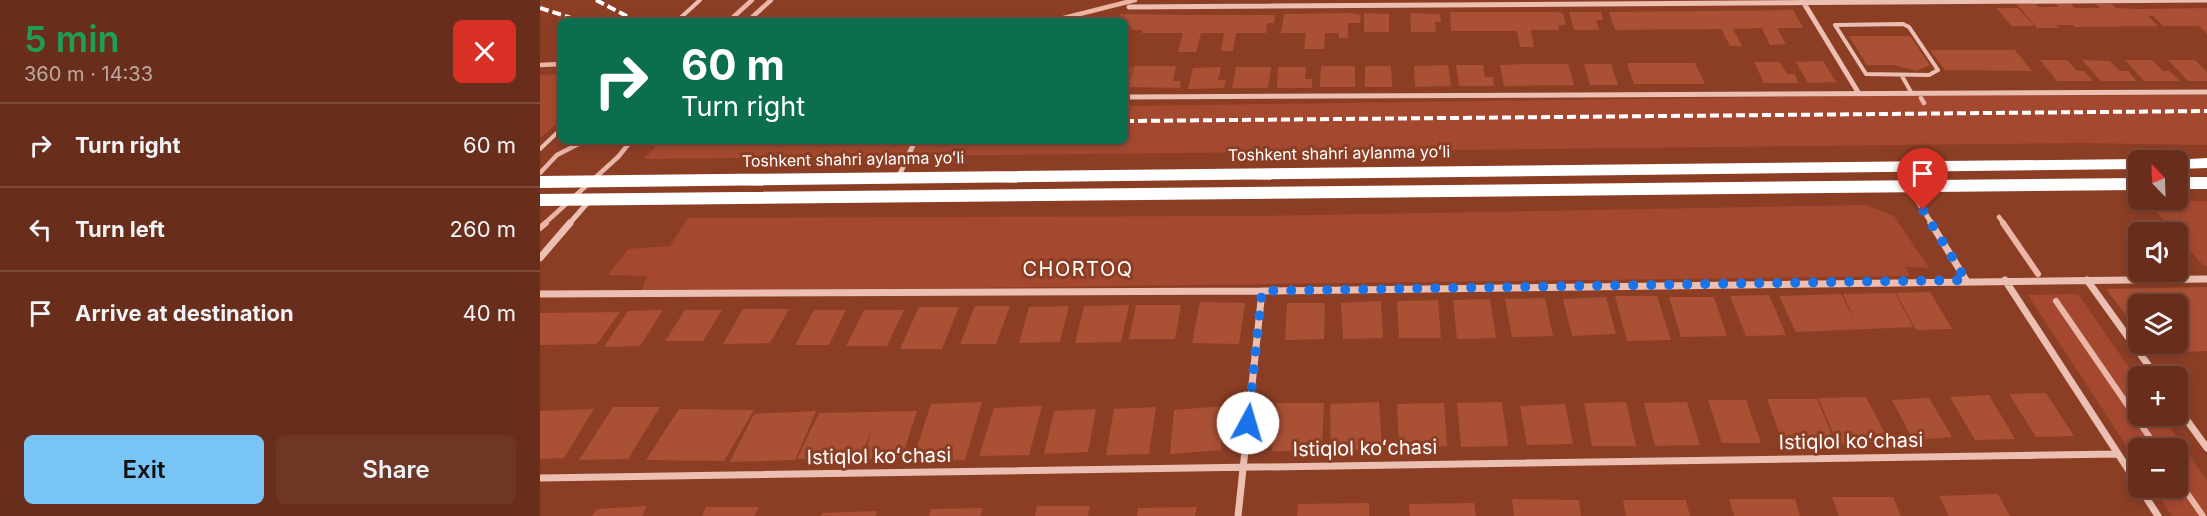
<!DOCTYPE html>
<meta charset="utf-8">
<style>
:root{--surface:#692e1b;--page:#6e3624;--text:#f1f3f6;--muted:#bda8a3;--line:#7c4a3a;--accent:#77c4f5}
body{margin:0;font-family:Inter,sans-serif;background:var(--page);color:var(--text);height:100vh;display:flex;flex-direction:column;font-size:22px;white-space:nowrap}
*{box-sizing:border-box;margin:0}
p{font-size:20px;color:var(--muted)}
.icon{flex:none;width:33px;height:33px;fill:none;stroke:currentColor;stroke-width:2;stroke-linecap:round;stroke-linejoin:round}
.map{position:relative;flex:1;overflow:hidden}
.side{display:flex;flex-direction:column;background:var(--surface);width:540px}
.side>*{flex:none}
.top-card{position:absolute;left:18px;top:18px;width:570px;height:126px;border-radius:9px;box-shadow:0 3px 9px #0003,0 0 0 2px var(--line);background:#0b6e4f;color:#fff;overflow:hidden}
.needle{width:39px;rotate:337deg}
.buttons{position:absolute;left:1588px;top:150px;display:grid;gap:12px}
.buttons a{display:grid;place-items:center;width:60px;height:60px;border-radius:9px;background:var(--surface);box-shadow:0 3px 9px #0003,0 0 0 2px var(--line);font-size:30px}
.pin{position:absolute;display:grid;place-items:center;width:51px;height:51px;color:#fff;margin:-62px -26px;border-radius:50% 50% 50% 0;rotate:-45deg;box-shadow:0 0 6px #0007}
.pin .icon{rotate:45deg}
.me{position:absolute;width:66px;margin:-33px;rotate:6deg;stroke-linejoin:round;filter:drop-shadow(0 0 4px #0008)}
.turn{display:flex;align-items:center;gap:21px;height:126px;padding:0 24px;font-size:27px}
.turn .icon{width:78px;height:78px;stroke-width:2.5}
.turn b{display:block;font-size:42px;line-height:51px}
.round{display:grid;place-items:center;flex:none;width:63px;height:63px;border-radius:9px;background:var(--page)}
.overview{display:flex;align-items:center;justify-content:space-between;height:102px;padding:0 24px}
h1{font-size:36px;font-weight:600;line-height:45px;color:#1e9e55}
.button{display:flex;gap:12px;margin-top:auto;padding:12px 24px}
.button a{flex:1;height:69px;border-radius:9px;background:var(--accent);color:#111;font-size:24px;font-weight:600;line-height:69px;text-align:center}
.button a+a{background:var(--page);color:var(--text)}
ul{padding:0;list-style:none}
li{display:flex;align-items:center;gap:18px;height:84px;padding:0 24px;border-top:2px solid var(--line)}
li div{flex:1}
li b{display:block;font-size:22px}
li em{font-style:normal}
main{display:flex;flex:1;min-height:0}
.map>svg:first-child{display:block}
</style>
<main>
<section class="side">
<div class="overview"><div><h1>5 min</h1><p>360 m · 14:33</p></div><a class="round" style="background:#d93025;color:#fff"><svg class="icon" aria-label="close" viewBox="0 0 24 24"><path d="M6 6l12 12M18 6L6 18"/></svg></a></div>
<ul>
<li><svg class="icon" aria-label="right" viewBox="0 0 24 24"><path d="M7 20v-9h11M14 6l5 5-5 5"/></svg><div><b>Turn right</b></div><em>60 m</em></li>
<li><svg class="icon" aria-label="left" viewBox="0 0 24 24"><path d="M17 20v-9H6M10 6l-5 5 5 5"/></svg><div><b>Turn left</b></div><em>260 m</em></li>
<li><svg class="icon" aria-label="arrive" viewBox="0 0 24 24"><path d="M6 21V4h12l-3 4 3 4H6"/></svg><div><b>Arrive at destination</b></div><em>40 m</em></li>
</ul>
<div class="button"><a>Exit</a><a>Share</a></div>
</section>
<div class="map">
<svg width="1667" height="516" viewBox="0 0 1667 516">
<rect width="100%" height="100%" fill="#8c3e24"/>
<path fill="#a4492f" d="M21,74v46l-21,18v-63z
M1667,95v50l-127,-2 -1436,16 16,-18h465v-35l734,-10z
M1607,201h60v65h-3l-26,-29v-5h-4z
M1327,205l27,11 35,52 -24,-1 5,9 -1269,16 6,-16 -39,-1 20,-26 42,-3 18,-28 570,-2z
M1538,294l61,88v34h23l45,64v36h-35l-18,-28h24v-40h-39v17l-111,-170z"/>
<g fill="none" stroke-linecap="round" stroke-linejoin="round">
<path stroke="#ebb6a7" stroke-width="4.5" d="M189,21l23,-21
M208,21l23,-21
M512,21l83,-21
M0,65l21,-1
M1381,98l3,5
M0,173l17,-18 27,-14
M1459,217l5,7
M4,224l74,-67 13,-16"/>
<path stroke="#ebb6a7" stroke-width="6" d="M1463,223l35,51
M0,228l6,-5
M1516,301l101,147
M1638,480l25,36"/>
</g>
<path fill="#a95035" d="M1476,3h18l4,4h21l-3,-3h15l4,4h25l-4,-4h16l3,4 26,1 66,-1v26l-8,-8h-36l-10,-10h-5l10,10 -83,1 -2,-2h-17l3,3h-22z
M1456,8h22l16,18h-22z
M1253,10l10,18h-26l9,16 -16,1 -8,-17 -29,1 9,17h-12l-9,-17 -106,1 -6,-18z
M910,12h105l8,1 3,12h-8l1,5h-28l3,17h-14l-3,-16h-66z
M1029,12h32l2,8h-7l3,10h-25z
M809,13l12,2 -1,8h-12v15h-9v-5h-14l-1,16h-20l2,-16h-25l3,-19z
M824,13l25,1v18h-25z
M870,13l30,1 1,8h-6l1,10h-25z
M580,14l68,1h87l-1,8h-7l-1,10h-30l-3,18h-12l3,-18h-23l-5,19h-18l5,-19h-41v-3h-11l2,-3h-8v-6h-7z
M1309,36h61l20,29 -14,6 -22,-6h-27z
M1390,50h85l17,21 -87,-1z
M1500,60h27l10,11h7l9,10h-36z
M1542,60l28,1 10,10h8l9,10h-36z
M1585,60h27l11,11h7l10,10h-36z
M1628,60h27l12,12v9h-19z
M1283,61l13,21 -28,1 -12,-21z
M1214,62h26l7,12h8l4,9h-35z
M1087,63h68l10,21h-71z
M985,64h43l6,21 -70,1 -4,-21z
M1044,64h27l7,21h-28z
M908,65l3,21 -36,1 -1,-21z
M916,65h27l2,12h8l1,9h-35z
M594,66h42l-3,15h8l-1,7 -52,-1z
M781,66h34v21h-35z
M825,66h26l1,21h-27z
M681,67l-3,13h8l-2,8 -36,1 5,-21z
M696,67h35l-3,21h-36z
M738,67h28l-1,12h7v9h-35z
M585,68h7l-6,23h-1z
M1667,287v64l-52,2 -7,-9h30v-40h-39v28l-33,-43z
M1390,292l22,37 -36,1 -20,-37z
M1355,293l18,34 -117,5 -17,-36 62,-2 15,29 -13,-29z
M1229,295l17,40 -40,1 -16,-40z
M1075,296h42l14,44 -44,1z
M1066,297l10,37 -44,2 -9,-37z
M1129,297h45l13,39 -46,1z
M1005,298l8,38 -41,1 -7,-38z
M950,299l6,39 -39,1 -4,-39z
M898,300l3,38h-42l-2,-37z
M841,301l2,37 -40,1 -2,-36z
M660,302l45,1 -6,41 -47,-1z
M747,303h38l-1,36 -39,1z
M589,305l-8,37 -46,1 9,-37z
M596,305h45l-6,34h-46z
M435,306h35l-14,38h-36z
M529,306l-9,36 -41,1 10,-36z
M379,307h40l-17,42h-42z
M203,309h46l-19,34 -47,1z
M123,310l-23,36 -36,1 24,-36z
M145,310h37l-19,31h-38z
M274,310h32l-17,35h-34z
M324,310h40l-17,36h-41z
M80,312l-23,32 -57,1v-32z
M1506,393l28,43 -38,1 -27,-43z
M1449,395l26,44 -40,1 -25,-43z
M1326,397l23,44 -51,3 -20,-46z
M1389,398l23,39 -39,3 -21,-40z
M1227,399h50l18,44 -52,1z
M1168,400h38l15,43h-39z
M442,402l-17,58 -53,2 19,-58z
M839,402l3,47 -51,2 -1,-47z
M962,402l6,44 -47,1 -4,-44z
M1086,402l10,44h-44l-8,-43z
M1147,402l13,43 -45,1 -11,-43z
M736,403h48l-2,48h-50z
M904,403l3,43 -48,1 -2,-43z
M1025,404l8,40 -46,1 -7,-39z
M502,406l-13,49 -50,1 15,-48z
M683,406l-2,44 -51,4 4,-44z
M73,407h47l-32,52 -49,1z
M616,407l-7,47 -43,1 8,-46z
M54,409l-30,49 -24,1v-48z
M139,409l75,1 -30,51 -78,-1z
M556,409l-8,43 -44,2 10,-43z
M276,411l-21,49 -65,2 24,-48z
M377,411l-15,46 -39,2 10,-32 -13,32h-63l22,-46z
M1458,494l12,22h-61l-10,-20z
M1292,497h61l8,19h-62z
M972,499l67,1 2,16h-67z
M1189,499h66l5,17h-66z
M1083,500h63l4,16h-64z
M829,503v13h-72l1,-12z
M934,503l2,13h-66l-1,-12z
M107,506l-5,10h-50l5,-7z
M497,506h53l-2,10h-53z
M166,507h53l-5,9h-52z
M657,507l-2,9h-58l1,-8z
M443,508l-3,8h-51l2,-7z
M337,511l-2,5h-54l1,-3z"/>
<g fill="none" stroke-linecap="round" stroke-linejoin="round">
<path stroke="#ebc0b3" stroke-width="4" d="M137,21l23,-21
M1363,24l6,3 29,43 -9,5 -63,-1 -31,-49z
M1362,76l9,16
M0,149l21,-20"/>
<path stroke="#ebc0b3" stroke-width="5" d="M1262,0l56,92
M589,7l1078,-7
M585,97l1082,-5
M358,178l17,-37
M1368,186l24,38
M29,224l21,-24"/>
<path stroke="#ebc0b3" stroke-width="7" d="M1391,223l35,57
M0,258l30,-35
M1465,280l134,206
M1547,280l69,96
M0,294l722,-3 945,-12
M1638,408l29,40
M0,478l1578,-24
M1600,488l18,28
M698,516l24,-225"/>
<path fill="#fff" fill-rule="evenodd" d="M1667,158v10l-29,1v-9h-6z
M1599,159l6,1h-6v9l-1599,19v-12z
M1638,177h29v12h-29z
M1599,178v12l-1599,16v-12z"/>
<path stroke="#fff" stroke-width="4" stroke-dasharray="9 4" stroke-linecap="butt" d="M56,0l40,21
M0,8l41,13
M585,121l1082,-10"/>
</g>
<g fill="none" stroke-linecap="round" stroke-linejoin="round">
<path stroke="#1a73e8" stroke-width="10" stroke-dasharray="0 18" d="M708,423l14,-132 704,-11 -43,-70"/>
</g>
<g text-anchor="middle" stroke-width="6" stroke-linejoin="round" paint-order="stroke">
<g font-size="16" fill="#fff" stroke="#8c3e24">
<text transform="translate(799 153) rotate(-1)" y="6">Toshkent shahri aylanma yoʻli</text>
<text transform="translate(313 159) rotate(-1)" y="6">Toshkent shahri aylanma yoʻli</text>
</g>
<g font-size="20" letter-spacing="1.5" fill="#fff" stroke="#8c3e24">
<text x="538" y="276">CHORTOQ</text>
</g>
<g font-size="20" fill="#fff" stroke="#8c3e24">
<text transform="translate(1311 441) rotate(-1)" y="7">Istiqlol koʻchasi</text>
<text transform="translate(825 448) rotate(-1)" y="7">Istiqlol koʻchasi</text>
<text transform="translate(339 456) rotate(-1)" y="7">Istiqlol koʻchasi</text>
</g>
</g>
</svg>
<div class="buttons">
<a><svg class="needle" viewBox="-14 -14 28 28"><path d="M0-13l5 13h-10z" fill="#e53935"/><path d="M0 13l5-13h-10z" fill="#bda8a3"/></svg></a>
<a><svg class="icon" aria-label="sound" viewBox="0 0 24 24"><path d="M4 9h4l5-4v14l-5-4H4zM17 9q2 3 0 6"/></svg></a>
<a><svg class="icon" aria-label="layers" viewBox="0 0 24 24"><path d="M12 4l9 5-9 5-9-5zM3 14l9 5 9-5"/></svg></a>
<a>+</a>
<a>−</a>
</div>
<div class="pin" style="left:1383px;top:210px;background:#d93025"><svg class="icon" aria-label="arrive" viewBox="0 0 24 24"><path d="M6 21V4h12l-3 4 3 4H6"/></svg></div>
<svg class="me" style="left:708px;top:423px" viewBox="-20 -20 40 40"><circle r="19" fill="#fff"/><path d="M0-13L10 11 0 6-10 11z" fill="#1a73e8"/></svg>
<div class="top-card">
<div class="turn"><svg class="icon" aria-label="right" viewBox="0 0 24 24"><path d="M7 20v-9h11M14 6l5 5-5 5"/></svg><div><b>60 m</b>Turn right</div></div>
</div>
</div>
</main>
